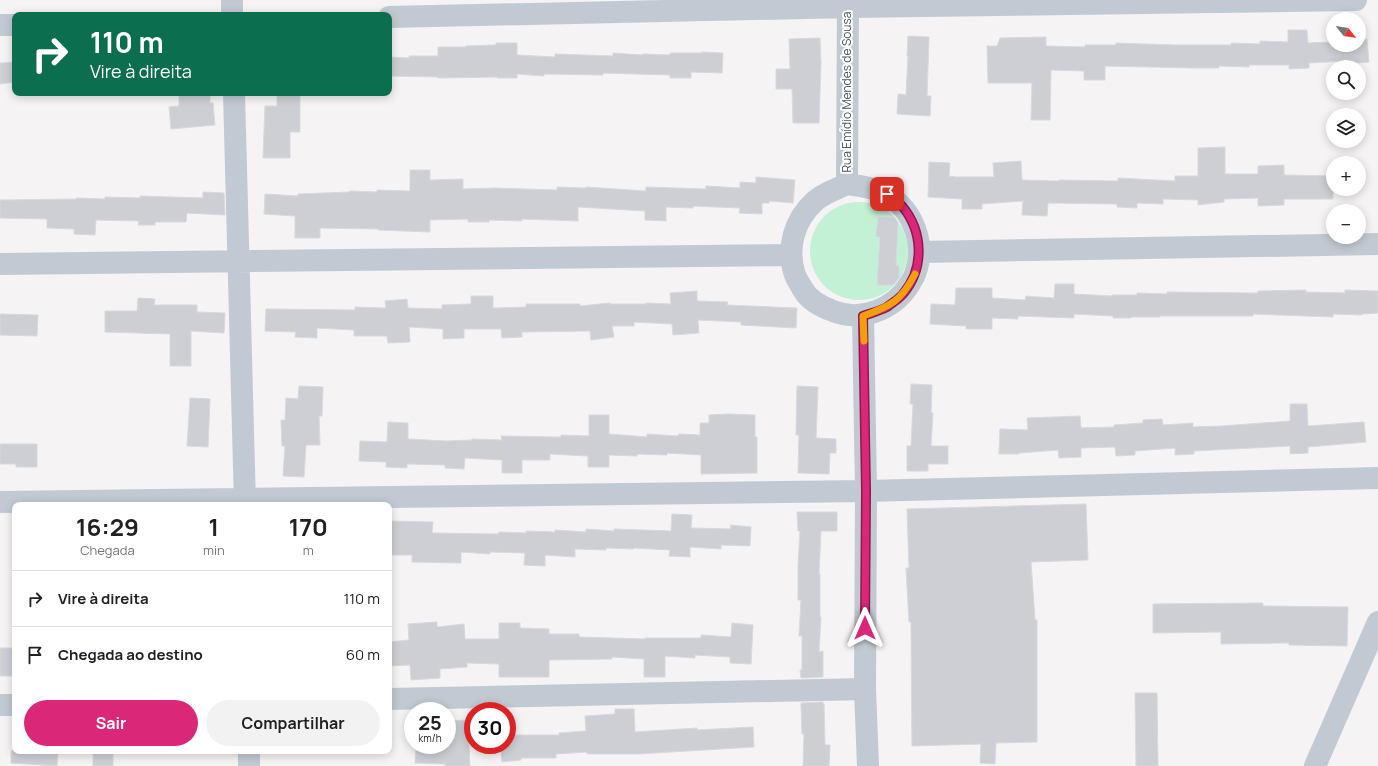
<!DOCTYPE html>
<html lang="pt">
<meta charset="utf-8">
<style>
:root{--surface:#fff;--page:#f2f2f2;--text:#202124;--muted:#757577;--line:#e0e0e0;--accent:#db2777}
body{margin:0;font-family:Manrope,sans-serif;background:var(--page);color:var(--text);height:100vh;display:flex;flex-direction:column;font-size:15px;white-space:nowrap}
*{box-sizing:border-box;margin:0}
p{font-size:13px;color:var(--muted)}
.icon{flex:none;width:22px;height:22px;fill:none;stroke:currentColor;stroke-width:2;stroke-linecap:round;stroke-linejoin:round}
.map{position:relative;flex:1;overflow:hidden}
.sheet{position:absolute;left:12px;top:502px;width:380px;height:252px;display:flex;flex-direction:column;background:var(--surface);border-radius:8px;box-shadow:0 2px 10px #0003}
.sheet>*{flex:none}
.hud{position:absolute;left:12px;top:12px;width:380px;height:84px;border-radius:8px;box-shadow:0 2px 10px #0003;background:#0b6e4f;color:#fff;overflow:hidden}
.needle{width:26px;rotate:120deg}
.controls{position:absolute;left:1326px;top:12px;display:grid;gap:8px}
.controls a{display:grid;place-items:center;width:40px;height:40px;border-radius:50%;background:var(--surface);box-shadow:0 2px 10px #0003;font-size:20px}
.speed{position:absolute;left:404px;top:702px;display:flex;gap:8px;font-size:20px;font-weight:700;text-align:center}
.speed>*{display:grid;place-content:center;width:52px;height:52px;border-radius:50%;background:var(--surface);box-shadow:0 2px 10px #0003;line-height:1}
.speed small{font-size:10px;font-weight:400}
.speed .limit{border:6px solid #d22;background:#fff;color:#111}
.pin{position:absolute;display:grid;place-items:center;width:34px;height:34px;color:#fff;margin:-17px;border-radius:8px;box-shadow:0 2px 6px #0006}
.me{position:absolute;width:44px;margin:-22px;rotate:0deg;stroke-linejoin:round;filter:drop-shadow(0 0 3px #0008)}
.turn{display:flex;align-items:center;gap:14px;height:84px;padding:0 12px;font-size:18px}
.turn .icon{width:52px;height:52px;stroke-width:2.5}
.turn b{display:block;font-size:28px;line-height:34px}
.eta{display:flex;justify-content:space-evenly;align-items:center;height:68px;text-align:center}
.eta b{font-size:24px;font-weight:700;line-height:28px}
.primary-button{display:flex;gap:8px;margin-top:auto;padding:8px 12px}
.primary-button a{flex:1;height:46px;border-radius:24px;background:var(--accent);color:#fff;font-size:16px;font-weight:700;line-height:46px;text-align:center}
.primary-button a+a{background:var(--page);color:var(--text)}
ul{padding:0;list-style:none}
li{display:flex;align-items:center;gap:12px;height:56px;padding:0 12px;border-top:1px solid var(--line)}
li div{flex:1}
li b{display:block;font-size:15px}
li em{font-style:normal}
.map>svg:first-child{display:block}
</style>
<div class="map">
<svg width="1378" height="766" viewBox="0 0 1378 766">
<rect width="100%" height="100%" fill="#f5f3f3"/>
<path fill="#c3f1d5" d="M810 251a49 49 0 1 1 98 0a49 49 0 1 1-98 0Z"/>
<path fill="#cdcfd5" stroke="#d7d9de" d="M1288,30h19l1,13 25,-1v3h26v-5l8,-1 2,23 -22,2 -1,-3 -37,2v5l-20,1v-4h-40v2l-30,-1v2h-26l-88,-2v14h-21v-9l-33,-1 -1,50h-19l1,-37h-44l-1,-37h10l3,-8 46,-1v9l39,1v-2h31v-2l59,2h56v-2l29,1v-3l28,1z
M908,36l21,1 -2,59h4l-1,20 -33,-2 1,-20 8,1 2,-39h-1z
M820,38l1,25 -2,60h-26l-1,-34h-16v-20h14l-1,-30z
M496,43h21v12l38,2v-3l58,2v-3l29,2 1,-1 27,1v-2h32v-1l21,1 -1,20 -31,-1v6h-21v-3l-67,-2v2l-59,-1v2l-27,-2v4h-20v-1l-59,1v-1l-49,-1v-19l20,1v-2h29v-9h28v-1l30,-1z
M15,62v20l-15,2v-21z
M179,93h31v10h3l2,22 -44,4 -2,-22 10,-1z
M277,93h23v39h-10v26h-27l2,-52h12z
M1225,147v27h33v-8l26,-1v10l49,1v23h-49v6l-26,1v-8l-34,1v3l-26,3v-5l-35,-1v5l-26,-1v5l-20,-1v-3l-69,-1 -1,13 -25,-1 1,-14 -41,3v5h-20v-10l-34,-2 1,-35 21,1 -1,13 7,1h38l-1,-14 28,-2 1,19 37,1v-1l59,1v-3l57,3v-5h23v-28z
M410,170h20v10l33,-1v10l32,-1 62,2v-3l29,1v-1l60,4v-4l60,2v-3l34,2v-6l16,1v-6l39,3 -2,23 -24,-2v2h-7v11l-23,-1 1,-5 -47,-2v2l-27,-1v14l-21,-1v-9l-67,-4v14l-56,-2v2l-33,-1v2h-21v-3l-38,1v12l-52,-2 1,-1 -59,-1v10h-25v-22l-31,-2 1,-20 33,2v-2l52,-2v-1l27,1v-2l33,1z
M203,192l21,1 1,22 -38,-2 -1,9h-31v3h-17l1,-4 -43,-1 -1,15 -21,-1v-5l-27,-1v-9l-47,-1v-18l76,-1v-1l29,1v-2l35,1v-2l63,2z
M878,217l17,1 3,5 -2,43h3v12l-6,7h-16l3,-48h-4z
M1055,284h19v10l38,2v-1h25v-2l30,1v-2l91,1v-2l48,-1v2l39,1v-3l33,1v22l-16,1v1l-29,-1v3l-80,-3v2h-93v1h-29v1h-18v-2l-39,-2v4l-56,-2v3l-26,-1v11h-26v-3l-36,-2 1,-20 24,1 1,-17h36v10l33,2 1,-4 28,2z
M697,291v10l31,1 -1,3 70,3 -1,20 -55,-3v-3l-43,-2 1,13 -26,2 -1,-11 -38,-2v4h-22l2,11 -23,3 -1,-9 -68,1v5l-20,1 -1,-9h-37v9l-21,1v-10l-34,-2 1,15 -22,1 -1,-7h-33v-6l-37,-2v10l-22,-1 1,-5 -31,-1 1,-22 89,1v-3l31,1 -1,-7 22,-2 1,9 34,1v-4l29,-1v-8h22v12l33,-1v-3h54v2l30,-3v1h36v-1l25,1 -1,-11z
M138,298l17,1 -1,6h43v7l28,1 -1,20 -33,-2v35h-21v-32l-65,-2v-21h32z
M0,314l38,1 -1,21 -37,-1z
M911,384l21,1 -1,28h2l-2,33h17v18h-20v7h-21v-25h4l2,-42h-3z
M299,386l24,1 -1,29h-3l1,29h-14l-2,32 -21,-1 2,-30h-3l-1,-26h4l1,-22 12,1z
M797,386l21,1 -2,51 20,1v14h-6l-1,21 -31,-1 1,-38h-3z
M190,398l20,1 -2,48 -21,-1z
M1290,404h17l1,22 56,-4 2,20 -58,5v6l-18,1v-8l-96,5v3l-19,1v-7l-40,3v4l-19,1 -1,-9 -34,1v9l-22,1 -1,-8 -39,3v1h-20l1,-25 28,1 -1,-12 53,-2 1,12 33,-1v-2l29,-2v-3l19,-1 1,6 30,-2v4l28,-1 69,-5z
M729,414l26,1v22h2v36l-56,1v-19l-34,-2v2l-30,-1v2l-28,-1v12h-21v-11l-38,-2v6h-28v13h-20v-13l-37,-2 -1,11 -19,-1v-3l-38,-1v4l-21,-1v-5l-27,-1 1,-20 27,1 1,-20 20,1v16l37,2 27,-1v-1l30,1 -1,-4 60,1v-2l28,1v-21h20v19l38,3v-3l31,2 1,-2 21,1v-12h9v-8z
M0,444h37v23h-21v-3h-16z
M1086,504l2,56 -57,2 4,58h2v122l-41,1 -1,21 -15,-1 1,-19 -69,2 -1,-124h-2l-3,-54h3l-2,-59z
M797,512h40v19h-16l-2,43h1v43h1l-2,35 4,-1v26l-22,1 -1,-8h2v-34h-3l2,-36h-3v-35l2,-34h-2z
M672,514l20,1 -1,13 39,1 1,-4 20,2 -1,19 -29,-1v4l-31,-2v10l-21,-1 1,-6 -36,-2 -1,1 -27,-1v2l-31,-1v8l-30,-2v11l-21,-1 1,-12 -35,-1v2l-29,-2v11l-49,-1v-7h-23v-34l44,1 -1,11 66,1 1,-2 27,1v-2l29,1v-2l31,2v-3l28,2v-2l57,2z
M1263,603v3l85,1 -1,39 -58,-1v-2l-68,1v-12l-68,1v-29z
M437,622v5l27,-3 1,15h34v-16h21v5l29,1v5h30v3l66,2v-1h56v-3l30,2 1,-14 21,2 -2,39 -21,-1v-6l-35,-2v3l-30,-2v21h-21v-18l-32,-2v2l-63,1v17h-50v-13l-32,-1v4l-27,2v9l-29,2 -1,-15 -21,1v-24l20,-2 -1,-16z
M0,648h15v28h-15z
M1135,693h22l1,73h-22z
M823,702v2h1l1,41h5l-1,21h-26l1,-32h-2l-1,-31z
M615,709h19l1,23 62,-4v2l56,-3 1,20 -116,7h-51v-2l-31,2v4h-35v2l-19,2 -2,-17h7v-10h52v-2l27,-2 -1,-15 30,-2z
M468,720l2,46h-25v-2l-30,-1 1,-18h31v-24z
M11,751h47l-1,15 -46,-3z
M93,751h20v15h-20z"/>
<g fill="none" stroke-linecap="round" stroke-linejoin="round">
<path stroke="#c1cad2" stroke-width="22" d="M232,0v15
M389,17l459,-10 508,-7
M0,25h15
M234,93l11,412
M847,184c14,2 29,4 41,11 26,16 38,50 27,79 -1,4 -4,7 -6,11 -16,25 -48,37 -76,26 -11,-4 -23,-10 -29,-20 -3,-5 -7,-11 -9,-16 -9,-27 -1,-55 20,-74 9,-8 22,-12 32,-17z
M847,184l1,-184
M920,252l458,-8
M0,264l791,-9
M863,315l3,176 -1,198 3,77
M0,502l866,-11 512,-13
M389,699l476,-10
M0,705h15
M249,751v15
M1315,766l63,-144"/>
</g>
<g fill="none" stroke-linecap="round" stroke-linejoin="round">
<defs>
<path id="route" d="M865,628l1,-137 -3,-175c8,-3 17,-5 24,-9 5,-4 12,-8 16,-13 22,-26 20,-63 -1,-88 -4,-5 -10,-8 -15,-12"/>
</defs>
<use href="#route" stroke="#8e194d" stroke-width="10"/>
<use href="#route" stroke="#db2777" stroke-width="7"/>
<path stroke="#f59e0b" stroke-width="7" d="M864,341l-1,-25c28,-10 38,-15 52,-42"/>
</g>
<g text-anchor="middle" stroke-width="4" stroke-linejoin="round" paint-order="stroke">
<g font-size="12" fill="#4a5661" stroke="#fff">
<text transform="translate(847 92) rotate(-90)" y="4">Rua Emídio Mendes de Sousa</text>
</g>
</g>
</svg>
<div class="controls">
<a><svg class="needle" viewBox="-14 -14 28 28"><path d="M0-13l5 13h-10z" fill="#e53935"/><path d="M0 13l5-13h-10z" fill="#757577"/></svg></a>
<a><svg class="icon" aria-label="search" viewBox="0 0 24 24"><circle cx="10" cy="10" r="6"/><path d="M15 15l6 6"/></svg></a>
<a><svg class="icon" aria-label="layers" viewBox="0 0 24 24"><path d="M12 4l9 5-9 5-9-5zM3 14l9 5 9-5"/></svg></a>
<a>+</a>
<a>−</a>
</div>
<div class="speed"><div>25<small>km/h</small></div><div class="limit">30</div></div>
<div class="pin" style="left:887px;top:194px;background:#d93025"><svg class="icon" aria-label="arrive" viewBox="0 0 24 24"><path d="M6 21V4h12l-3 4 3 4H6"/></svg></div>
<svg class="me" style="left:865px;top:628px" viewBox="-20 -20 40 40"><path d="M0-17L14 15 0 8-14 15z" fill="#db2777" stroke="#fff" stroke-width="4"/></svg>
<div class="hud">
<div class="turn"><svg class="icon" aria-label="right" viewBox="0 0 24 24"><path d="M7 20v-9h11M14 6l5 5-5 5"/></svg><div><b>110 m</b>Vire à direita</div></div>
</div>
<section class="sheet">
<div class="eta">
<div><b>16:29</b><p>Chegada</p></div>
<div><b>1</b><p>min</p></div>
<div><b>170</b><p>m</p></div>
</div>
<ul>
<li><svg class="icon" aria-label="right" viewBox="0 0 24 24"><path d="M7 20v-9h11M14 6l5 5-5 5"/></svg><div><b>Vire à direita</b></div><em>110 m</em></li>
<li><svg class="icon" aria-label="arrive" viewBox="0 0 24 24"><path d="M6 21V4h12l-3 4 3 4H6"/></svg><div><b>Chegada ao destino</b></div><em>60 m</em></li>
</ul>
<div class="primary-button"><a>Sair</a><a>Compartilhar</a></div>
</section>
</div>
